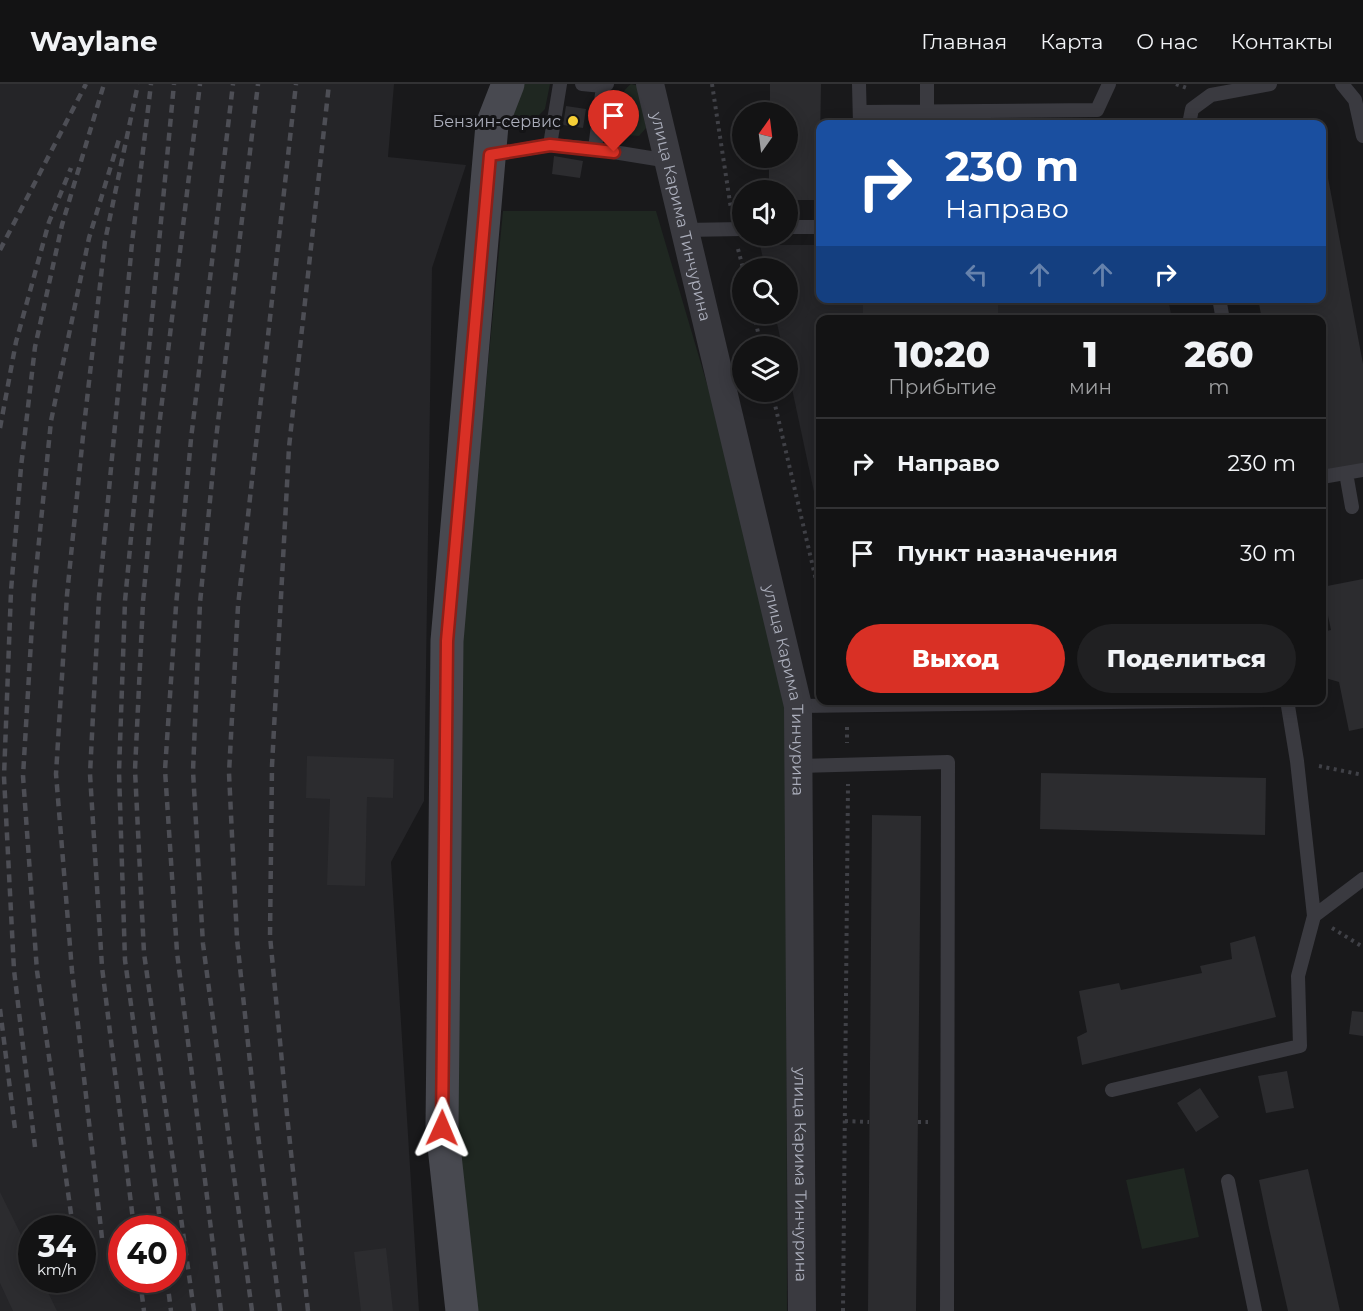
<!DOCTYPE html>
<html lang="ru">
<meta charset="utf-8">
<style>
:root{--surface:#131314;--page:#202022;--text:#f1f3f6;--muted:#9d9ea0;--line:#323234;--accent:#d93025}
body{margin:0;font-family:Montserrat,sans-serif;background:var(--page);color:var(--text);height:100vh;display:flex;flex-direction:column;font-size:22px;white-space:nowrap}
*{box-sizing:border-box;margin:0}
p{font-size:20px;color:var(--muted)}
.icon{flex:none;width:33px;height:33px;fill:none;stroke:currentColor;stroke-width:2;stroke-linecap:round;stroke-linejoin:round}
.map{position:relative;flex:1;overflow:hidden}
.panel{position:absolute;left:816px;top:231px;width:510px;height:390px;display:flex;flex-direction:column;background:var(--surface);border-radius:12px;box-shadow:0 3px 15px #0003,0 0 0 2px var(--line)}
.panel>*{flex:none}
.top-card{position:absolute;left:816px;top:36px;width:510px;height:183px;border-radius:12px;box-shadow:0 3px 15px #0003,0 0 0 2px var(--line);background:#1a4fa0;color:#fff;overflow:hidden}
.needle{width:39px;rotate:14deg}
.buttons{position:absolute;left:732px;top:18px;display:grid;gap:12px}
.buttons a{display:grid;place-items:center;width:66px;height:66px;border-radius:50%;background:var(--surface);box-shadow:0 3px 15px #0003,0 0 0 2px var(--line);font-size:30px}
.speed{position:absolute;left:18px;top:1131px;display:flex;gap:12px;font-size:30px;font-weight:700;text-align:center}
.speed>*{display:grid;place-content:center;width:78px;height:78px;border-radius:50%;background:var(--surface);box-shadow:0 3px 15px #0003,0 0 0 2px var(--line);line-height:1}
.speed small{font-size:15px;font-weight:400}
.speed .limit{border:9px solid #d22;background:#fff;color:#111}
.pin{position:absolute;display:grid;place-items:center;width:51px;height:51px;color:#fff;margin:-62px -26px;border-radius:50% 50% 50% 0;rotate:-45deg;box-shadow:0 0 6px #0007}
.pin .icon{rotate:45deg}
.me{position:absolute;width:66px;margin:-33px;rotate:1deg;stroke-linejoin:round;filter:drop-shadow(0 0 4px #0008)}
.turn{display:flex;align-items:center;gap:21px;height:126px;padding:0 30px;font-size:27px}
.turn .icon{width:78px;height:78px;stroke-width:2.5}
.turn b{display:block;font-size:42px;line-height:51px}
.lanes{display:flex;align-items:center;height:57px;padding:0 30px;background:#0003;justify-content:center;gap:30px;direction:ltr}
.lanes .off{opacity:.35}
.eta{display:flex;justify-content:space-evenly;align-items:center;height:102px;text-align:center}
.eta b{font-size:36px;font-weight:800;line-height:42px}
.action{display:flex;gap:12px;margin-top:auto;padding:12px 30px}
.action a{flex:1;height:69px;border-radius:36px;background:var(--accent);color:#fff;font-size:24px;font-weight:800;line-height:69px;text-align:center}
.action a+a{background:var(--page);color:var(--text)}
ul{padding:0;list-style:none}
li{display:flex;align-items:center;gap:18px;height:90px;padding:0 30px;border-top:2px solid var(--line)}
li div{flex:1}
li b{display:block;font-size:22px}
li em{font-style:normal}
header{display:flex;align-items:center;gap:36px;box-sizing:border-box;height:84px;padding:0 30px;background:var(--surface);border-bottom:2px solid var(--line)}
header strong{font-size:28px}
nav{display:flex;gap:33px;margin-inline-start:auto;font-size:21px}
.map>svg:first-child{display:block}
</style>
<header>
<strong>Waylane</strong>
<nav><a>Главная</a><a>Карта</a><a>О нас</a><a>Контакты</a></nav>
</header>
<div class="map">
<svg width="1363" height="1227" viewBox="0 0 1363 1227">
<rect width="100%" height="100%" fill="#19191b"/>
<path fill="#252528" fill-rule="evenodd" d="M0,0h394l-6,73 78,8 -34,103 -8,533 -33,61 28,449h-419zM32,1144h50v52h-50zM122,1144h50v52h-50z
M760,161h60v53l348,1 4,20 -352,1v200l-32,-150v-24h-6l-7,-32h13v-46h-23z"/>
<path fill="#1f2721" d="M518,0h32l-5,25 -13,13 -14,-3 -5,-5z
M631,0l8,2 7,42 -7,8 -13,-1c-2,-2 -6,-5 -7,-8 -6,-12 1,-36 12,-43z
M503,127h153l127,431 3,67 1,602h-314l-20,-182 8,-488z
M1184,1084l15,69 -57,12 -16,-69z"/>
<path fill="#2c2c2f" d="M770,0h51l-2,116h-31v-10h-19v-32h19v-46h-18z
M566,22l20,3 -3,19 -20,-3z
M1322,62l41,218v101l-41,7v-152h-60l-4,-22h64z
M554,72l29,5 -3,17 -28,-4z
M863,214h135v22h-135z
M1363,495v149l-14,3 -10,-49 -17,-5v-45l9,-2 -9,-43z
M307,672l87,3 -1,39 -26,-1 -2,89 -38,-1 3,-86 -24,-1z
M1041,689l225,5 -1,57 -225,-6z
M872,731l49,1 -5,495h-48z
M1255,852l21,81 -194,48 -5,-28 10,-5 -8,-41 40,-8 2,7 81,-17 -2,-7 32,-7 -2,-16z
M1352,927l11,1v24l-14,-2z
M1287,987l7,37 -28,5 -8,-37z
M1200,1004l19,29 -23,15 -19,-29z
M1308,1085l32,142h-52l-19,-83 -10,-48z
M0,1108l32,65v23h10l15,31h-44l-13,-28z
M386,1164l7,63h-32l-7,-59z"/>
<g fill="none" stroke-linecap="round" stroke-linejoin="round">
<path stroke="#404147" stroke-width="4" stroke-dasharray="3 4.5" stroke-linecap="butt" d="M712,0l19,125
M1176,0l11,4
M738,165l5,19
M754,230l7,32
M772,308l48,205
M847,643v16
M1319,682l44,9
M1332,844l31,19
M845,1037l24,1
M918,1038h10
M843,1227l5,-527"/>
<path stroke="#3a3a40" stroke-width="14" d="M582,0l21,2
M859,0l1,40
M1342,0l13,16 8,36
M927,26v-26
M860,28l237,-2 12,-26
M1189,40l3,-15 19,-14 59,-11
M550,61l10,-61
M595,65l8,-63 4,-2
M490,71l60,-10 45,4 74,12
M788,143h32
M685,146l57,-1
M1219,214l4,22
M1346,389l6,34
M1322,393l41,-7
M798,622l466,-6
M799,682l149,-4 -1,549
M1314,832l49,-37
M1112,1006l188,-44 -2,-70 16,-60 -17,-155 -10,-61
M1228,1097l27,130"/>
<path stroke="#3a3a40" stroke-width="28" id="s1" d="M650,0l148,622 4,605"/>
<path stroke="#484950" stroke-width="33" d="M462,1227l-20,-183 5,-487 45,-516 16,-41"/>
<path stroke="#4d4e55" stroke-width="4.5" stroke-dasharray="8 6" stroke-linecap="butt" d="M0,166l86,-166
M0,344l16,-86 33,-120 22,-54
M0,925l15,120
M35,1063l-21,-177 -10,-193 7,-186 10,-124 14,-120 27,-122 42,-141
M73,1144l-36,-257 -14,-195 11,-185 17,-170 38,-183 31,-102
M134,1144l-32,-261 -12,-193 9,-177 33,-354 19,-159
M161,1144l-36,-268 -6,-188 6,-171 49,-517
M102,1154l-30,-267 -16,-197 11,-179 17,-169 21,-185 33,-157
M140,1196l4,31
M167,1196l4,31
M194,1227l-50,-358 -9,-183 8,-168 15,-167 42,-351
M221,1227l-44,-359 -12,-182 11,-164 15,-167 42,-355
M252,1227l-49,-367 -10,-173 7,-168 16,-164 42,-355
M280,1227l-24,-192 -19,-180 -8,-166 9,-167 58,-522
M308,1227l-21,-196 -17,-179 2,-170 17,-319 40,-363"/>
</g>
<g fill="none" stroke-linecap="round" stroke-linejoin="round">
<defs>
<path id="route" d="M442,1044l5,-487 43,-486 60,-10 64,7"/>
</defs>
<use href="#route" stroke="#8d1f18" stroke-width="15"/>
<use href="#route" stroke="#d93025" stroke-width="10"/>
</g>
<circle fill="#f6cf36" stroke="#141416" stroke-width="2" cx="573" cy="37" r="6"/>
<g text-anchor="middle" stroke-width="6" stroke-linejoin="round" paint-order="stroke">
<g font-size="16" fill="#abaebb" stroke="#141416" text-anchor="end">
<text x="561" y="43">Бензин-сервис</text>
</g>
<g font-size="16" fill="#abaebb" stroke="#141416">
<text dy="6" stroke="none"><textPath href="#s1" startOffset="136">улица Карима Тинчурина</textPath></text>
<text dy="6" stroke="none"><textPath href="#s1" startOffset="622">улица Карима Тинчурина</textPath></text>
<text dy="6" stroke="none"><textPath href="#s1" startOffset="1108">улица Карима Тинчурина</textPath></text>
</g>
</g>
</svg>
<div class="buttons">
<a><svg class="needle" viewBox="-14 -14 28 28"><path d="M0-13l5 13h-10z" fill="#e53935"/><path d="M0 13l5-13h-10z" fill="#9d9ea0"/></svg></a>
<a><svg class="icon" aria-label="sound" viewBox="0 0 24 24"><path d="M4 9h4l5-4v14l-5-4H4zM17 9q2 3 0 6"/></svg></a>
<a><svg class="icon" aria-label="search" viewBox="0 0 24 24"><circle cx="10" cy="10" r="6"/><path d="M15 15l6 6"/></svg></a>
<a><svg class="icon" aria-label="layers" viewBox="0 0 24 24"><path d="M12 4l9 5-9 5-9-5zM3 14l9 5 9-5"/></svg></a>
</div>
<div class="speed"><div>34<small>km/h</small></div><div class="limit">40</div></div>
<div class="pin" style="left:614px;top:68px;background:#d93025"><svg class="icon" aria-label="arrive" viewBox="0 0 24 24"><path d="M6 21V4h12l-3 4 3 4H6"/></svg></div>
<svg class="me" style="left:442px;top:1044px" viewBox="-20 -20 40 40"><path d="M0-17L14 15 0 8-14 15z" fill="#d93025" stroke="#fff" stroke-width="4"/></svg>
<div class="top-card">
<div class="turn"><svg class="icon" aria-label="right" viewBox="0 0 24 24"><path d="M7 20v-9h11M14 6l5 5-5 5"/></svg><div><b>230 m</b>Направо</div></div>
<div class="lanes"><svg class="icon off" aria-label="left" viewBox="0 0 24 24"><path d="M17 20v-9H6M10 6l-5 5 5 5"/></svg><svg class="icon off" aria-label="ahead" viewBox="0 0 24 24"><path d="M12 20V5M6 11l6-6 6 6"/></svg><svg class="icon off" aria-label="ahead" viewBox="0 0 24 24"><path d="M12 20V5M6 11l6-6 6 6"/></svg><svg class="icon" aria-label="right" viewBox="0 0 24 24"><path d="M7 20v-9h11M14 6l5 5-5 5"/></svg></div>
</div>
<section class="panel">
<div class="eta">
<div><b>10:20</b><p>Прибытие</p></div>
<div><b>1</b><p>мин</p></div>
<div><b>260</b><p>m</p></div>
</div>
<ul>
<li><svg class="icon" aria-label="right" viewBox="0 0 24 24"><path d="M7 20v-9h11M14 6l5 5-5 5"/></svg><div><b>Направо</b></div><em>230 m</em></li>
<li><svg class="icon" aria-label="arrive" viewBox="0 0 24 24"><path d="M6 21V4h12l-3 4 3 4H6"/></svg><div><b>Пункт назначения</b></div><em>30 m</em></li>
</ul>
<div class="action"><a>Выход</a><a>Поделиться</a></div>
</section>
</div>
